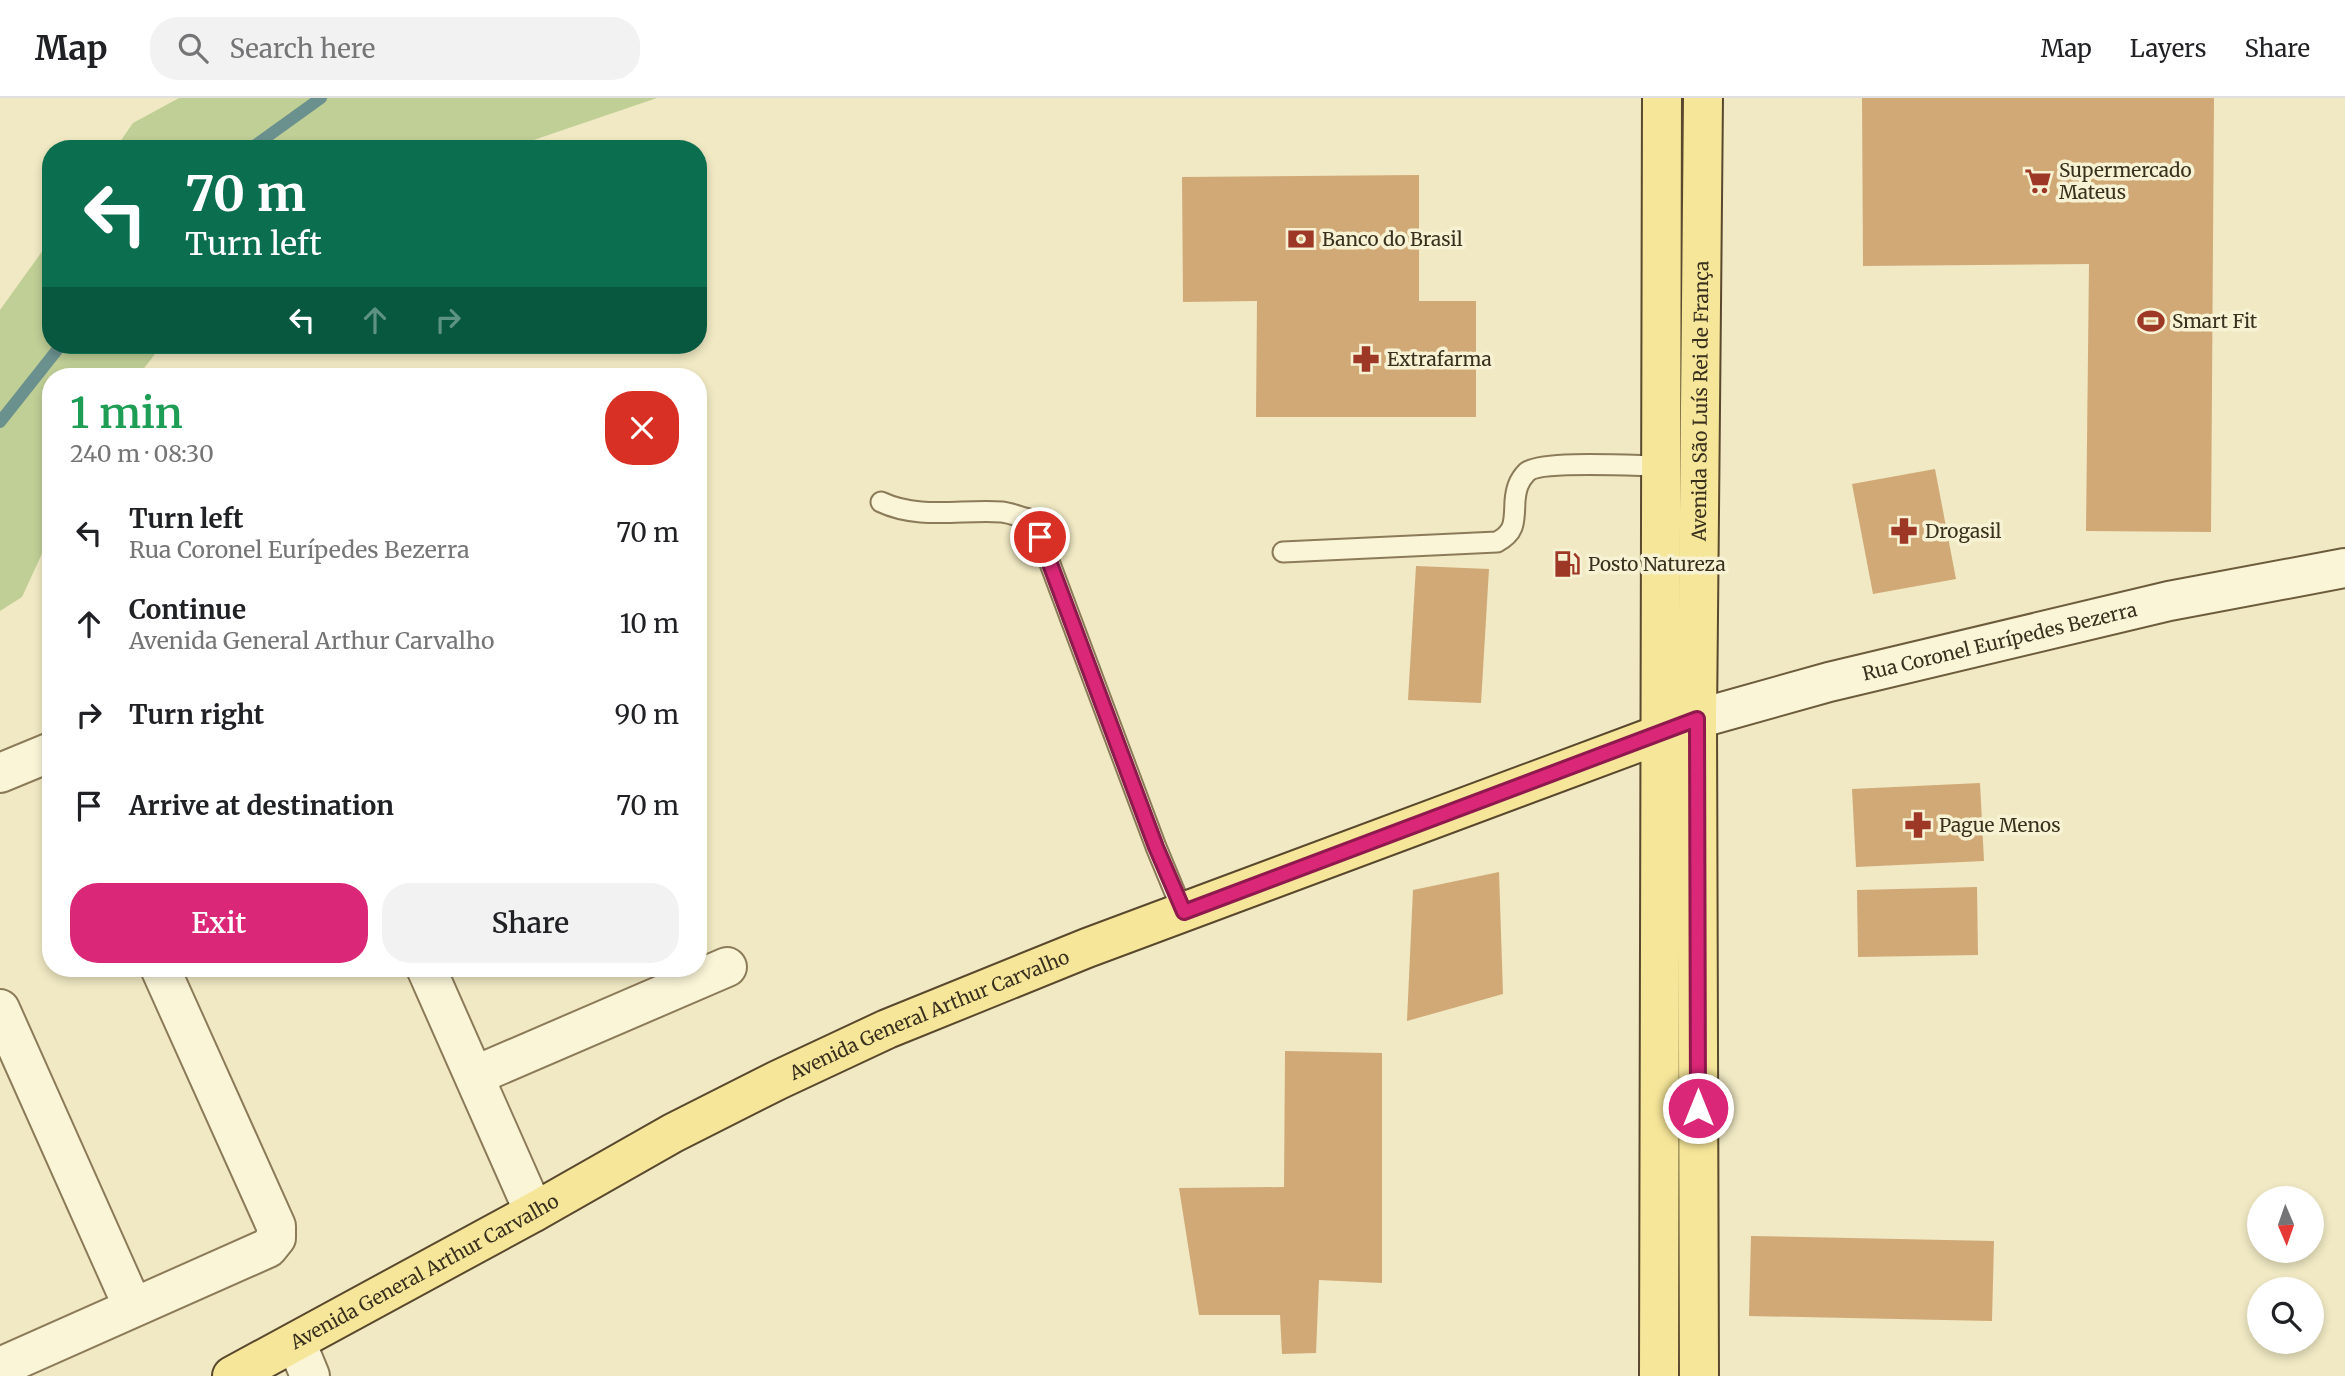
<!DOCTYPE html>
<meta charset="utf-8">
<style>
:root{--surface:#fff;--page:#f2f2f2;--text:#202124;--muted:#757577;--line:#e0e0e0;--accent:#db2777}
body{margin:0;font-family:Merriweather,serif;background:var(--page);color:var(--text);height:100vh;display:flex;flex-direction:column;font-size:26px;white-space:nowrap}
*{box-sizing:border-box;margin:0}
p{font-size:23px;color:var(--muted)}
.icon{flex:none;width:38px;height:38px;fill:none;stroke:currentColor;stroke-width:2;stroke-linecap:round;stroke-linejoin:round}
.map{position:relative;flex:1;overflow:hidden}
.panel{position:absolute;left:42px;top:270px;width:665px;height:609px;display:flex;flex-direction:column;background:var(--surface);border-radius:28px;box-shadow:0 4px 10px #0003}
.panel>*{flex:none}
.hud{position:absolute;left:42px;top:42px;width:665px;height:214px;border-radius:28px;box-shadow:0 4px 10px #0003;background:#0b6e4f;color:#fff;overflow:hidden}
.needle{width:46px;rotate:178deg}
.fabs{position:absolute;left:2247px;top:1088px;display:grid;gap:14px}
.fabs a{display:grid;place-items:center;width:77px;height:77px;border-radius:50%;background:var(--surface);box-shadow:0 4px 10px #0003;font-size:35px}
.pin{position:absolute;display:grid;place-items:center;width:60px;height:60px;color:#fff;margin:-30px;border:4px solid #fff;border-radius:50%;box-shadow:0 2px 7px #0007}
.me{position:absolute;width:77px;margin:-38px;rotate:0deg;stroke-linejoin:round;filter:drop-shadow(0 0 5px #0008)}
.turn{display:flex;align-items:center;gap:24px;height:147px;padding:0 28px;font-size:32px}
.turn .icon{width:91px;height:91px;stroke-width:2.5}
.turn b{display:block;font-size:49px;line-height:60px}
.lanes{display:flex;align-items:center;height:66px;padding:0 28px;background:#0003;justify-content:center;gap:35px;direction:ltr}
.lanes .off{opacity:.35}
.round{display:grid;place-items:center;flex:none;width:74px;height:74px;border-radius:28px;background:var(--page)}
.overview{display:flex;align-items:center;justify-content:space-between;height:119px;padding:0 28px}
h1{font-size:42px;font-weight:600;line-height:52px;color:#1e9e55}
.action{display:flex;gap:14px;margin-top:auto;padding:14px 28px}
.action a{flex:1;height:80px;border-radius:28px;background:var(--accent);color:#fff;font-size:28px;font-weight:600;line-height:80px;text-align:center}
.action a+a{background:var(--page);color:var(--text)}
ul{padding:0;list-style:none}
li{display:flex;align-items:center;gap:21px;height:91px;padding:0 28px}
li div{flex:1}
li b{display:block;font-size:26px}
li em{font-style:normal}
header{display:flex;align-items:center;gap:42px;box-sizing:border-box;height:98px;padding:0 35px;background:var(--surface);border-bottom:2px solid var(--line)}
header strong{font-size:33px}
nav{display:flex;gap:38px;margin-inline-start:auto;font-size:24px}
.search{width:490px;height:63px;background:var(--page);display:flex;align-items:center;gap:18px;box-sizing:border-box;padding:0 24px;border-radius:28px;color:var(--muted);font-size:26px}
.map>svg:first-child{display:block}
</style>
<header>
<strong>Map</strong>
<div class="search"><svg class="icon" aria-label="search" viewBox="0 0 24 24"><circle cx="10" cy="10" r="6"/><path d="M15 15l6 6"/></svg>Search here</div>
<nav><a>Map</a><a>Layers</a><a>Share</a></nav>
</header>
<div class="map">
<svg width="2345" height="1278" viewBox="0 0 2345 1278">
<rect width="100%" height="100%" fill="#f0e9c3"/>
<path fill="#bfcf96" d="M179,0h478l-150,51h-392l18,-26z
M51,141v106h111l-24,31h-87v158l-29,63 -22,14v-301z"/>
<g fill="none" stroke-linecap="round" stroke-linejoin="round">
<path stroke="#6b918e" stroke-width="12" d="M250,51l71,-51
M0,324l61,-77"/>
</g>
<path fill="#d0a977" d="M1862,0h352l-3,434 -125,-1 3,-267 -226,2z
M1419,77v126h57v116h-220l1,-116 -74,1 -1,-125z
M1935,371l21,110 -83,15 -21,-110z
M1416,468l73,3 -8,134 -73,-3z
M1980,685l4,78 -128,6 -4,-78z
M1499,774l4,122 -96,27 6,-131z
M1977,789l1,68 -120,2 -1,-67z
M1285,953l97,2v230l-63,-3 -3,73 -34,1 -2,-39h-81l-20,-127 105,-1z
M1751,1138l243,5 -2,80 -243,-5z"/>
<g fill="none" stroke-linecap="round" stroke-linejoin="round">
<defs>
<path id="service" d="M881,404c38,18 81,7 121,10 9,1 18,5 27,7l11,18 116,310 27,65
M1283,454l214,-10c19,-10 17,-21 18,-41 1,-11 3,-20 12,-29 14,-12 111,-6 135,-6"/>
<path id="minor" d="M0,675l51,-21
M426,870l108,244
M0,911l133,298
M474,978l253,-109
M296,1244l14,34
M0,1269l268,-119 8,-10v-12l-116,-258"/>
<g id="secondary">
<path id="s1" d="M1666,634l31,-13 132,-37 340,-81 176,-33"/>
</g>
<g id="primary">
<path id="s2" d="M232,1278l302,-164 139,-79 105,-53 109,-51 200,-81 574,-214"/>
<path d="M1659,1278l3,-1278"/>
<path id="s3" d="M1699,1278l-2,-657 6,-621"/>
</g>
</defs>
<use href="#service" stroke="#8b7b59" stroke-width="23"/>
<use href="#minor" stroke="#8b7b59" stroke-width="42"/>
<use href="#secondary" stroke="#6d5c3c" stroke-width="42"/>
<use href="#primary" stroke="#59482d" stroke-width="42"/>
<use href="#service" stroke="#faf5d7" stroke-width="19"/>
<use href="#minor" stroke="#faf5d7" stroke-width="38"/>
<use href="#secondary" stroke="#faf5d7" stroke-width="38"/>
<use href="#primary" stroke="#f5e699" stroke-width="38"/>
</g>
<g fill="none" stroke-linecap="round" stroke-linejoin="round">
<defs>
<path id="route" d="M1040,439l116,310 28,65 513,-193 1,389"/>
</defs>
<use href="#route" stroke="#8e194d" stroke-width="18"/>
<use href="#route" stroke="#db2777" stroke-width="12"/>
</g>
<defs>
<symbol id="supermarket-bare" viewBox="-9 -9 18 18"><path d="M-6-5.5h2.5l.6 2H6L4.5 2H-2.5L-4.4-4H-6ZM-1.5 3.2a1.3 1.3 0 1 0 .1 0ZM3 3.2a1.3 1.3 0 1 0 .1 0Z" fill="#9d3726" stroke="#f7f2d3" stroke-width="2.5" paint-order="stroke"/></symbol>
<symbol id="bank-bare" viewBox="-9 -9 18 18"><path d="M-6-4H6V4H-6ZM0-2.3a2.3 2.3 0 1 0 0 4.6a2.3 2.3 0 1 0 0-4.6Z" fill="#9d3726" stroke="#f7f2d3" stroke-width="2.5" paint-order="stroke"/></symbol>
<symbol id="stadium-bare" viewBox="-9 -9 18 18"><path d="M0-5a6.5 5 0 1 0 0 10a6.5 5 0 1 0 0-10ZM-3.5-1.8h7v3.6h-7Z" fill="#9d3726" stroke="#f7f2d3" stroke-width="2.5" paint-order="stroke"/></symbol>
<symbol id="pharmacy-bare" viewBox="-9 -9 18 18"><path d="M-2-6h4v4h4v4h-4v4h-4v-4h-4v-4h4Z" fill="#9d3726" stroke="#f7f2d3" stroke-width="2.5" paint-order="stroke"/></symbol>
<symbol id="fuel-bare" viewBox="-9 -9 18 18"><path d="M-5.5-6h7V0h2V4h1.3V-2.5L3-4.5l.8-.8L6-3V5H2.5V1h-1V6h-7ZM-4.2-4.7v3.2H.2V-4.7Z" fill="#9d3726" stroke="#f7f2d3" stroke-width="2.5" paint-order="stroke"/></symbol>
</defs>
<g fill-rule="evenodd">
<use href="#supermarket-bare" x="2019" y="64" width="38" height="38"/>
<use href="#bank-bare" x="1282" y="122" width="38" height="38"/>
<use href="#stadium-bare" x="2132" y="204" width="38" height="38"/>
<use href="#pharmacy-bare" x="1347" y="242" width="38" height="38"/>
<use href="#pharmacy-bare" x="1885" y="414" width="38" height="38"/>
<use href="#fuel-bare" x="1548" y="447" width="38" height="38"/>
<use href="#pharmacy-bare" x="1899" y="708" width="38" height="38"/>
</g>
<g text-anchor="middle" stroke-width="7" stroke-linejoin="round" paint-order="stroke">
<g font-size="19" fill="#3a301e" stroke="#f7f2d3" text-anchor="start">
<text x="2059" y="79">Supermercado<tspan x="2059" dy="22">Mateus</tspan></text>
<text x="1322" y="148">Banco do Brasil</text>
<text x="2172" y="230">Smart Fit</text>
<text x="1387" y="268">Extrafarma</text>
<text x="1925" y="440">Drogasil</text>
<text x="1588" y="473">Posto Natureza</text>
<text x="1939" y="734">Pague Menos</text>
</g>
<g font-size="19" fill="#3a301e" stroke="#f7f2d3">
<text dy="7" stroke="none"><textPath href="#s3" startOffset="975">Avenida São Luís Rei de França</textPath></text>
<text dy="7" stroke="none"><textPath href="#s1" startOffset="346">Rua Coronel Eurípedes Bezerra</textPath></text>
<text dy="7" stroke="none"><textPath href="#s2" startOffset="786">Avenida General Arthur Carvalho</textPath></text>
<text dy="7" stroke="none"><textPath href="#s2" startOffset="219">Avenida General Arthur Carvalho</textPath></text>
</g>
</g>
</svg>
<div class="fabs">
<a><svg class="needle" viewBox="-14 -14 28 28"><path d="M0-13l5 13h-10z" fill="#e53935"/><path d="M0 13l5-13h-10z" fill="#757577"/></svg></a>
<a><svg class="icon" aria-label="search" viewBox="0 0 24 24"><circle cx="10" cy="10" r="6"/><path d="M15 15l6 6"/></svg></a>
</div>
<div class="pin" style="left:1040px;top:439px;background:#d93025"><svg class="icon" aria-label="arrive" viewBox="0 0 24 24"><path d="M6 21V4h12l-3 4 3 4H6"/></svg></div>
<svg class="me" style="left:1698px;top:1010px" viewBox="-20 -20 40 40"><circle r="17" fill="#db2777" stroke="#fff" stroke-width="3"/><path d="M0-11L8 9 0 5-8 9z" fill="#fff"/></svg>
<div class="hud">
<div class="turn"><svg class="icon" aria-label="left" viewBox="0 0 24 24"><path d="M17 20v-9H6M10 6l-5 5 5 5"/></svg><div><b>70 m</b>Turn left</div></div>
<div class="lanes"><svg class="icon" aria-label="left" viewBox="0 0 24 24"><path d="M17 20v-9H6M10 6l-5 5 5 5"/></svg><svg class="icon off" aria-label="ahead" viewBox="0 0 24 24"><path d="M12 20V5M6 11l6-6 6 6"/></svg><svg class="icon off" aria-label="right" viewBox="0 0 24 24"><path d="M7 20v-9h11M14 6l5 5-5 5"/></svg></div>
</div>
<section class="panel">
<div class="overview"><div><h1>1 min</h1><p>240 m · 08:30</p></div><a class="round" style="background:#d93025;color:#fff"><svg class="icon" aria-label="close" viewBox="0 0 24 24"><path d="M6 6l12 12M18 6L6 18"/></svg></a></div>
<ul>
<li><svg class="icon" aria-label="left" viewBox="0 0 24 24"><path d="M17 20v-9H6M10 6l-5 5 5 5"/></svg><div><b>Turn left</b><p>Rua Coronel Eurípedes Bezerra</p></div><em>70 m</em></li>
<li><svg class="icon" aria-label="ahead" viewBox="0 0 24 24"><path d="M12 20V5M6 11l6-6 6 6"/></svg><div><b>Continue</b><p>Avenida General Arthur Carvalho</p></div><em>10 m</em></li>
<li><svg class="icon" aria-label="right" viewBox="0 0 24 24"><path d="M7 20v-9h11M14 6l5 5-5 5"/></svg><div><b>Turn right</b></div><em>90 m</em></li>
<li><svg class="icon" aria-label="arrive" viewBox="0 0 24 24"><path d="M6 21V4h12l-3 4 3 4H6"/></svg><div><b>Arrive at destination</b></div><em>70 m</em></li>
</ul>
<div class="action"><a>Exit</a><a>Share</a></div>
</section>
</div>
